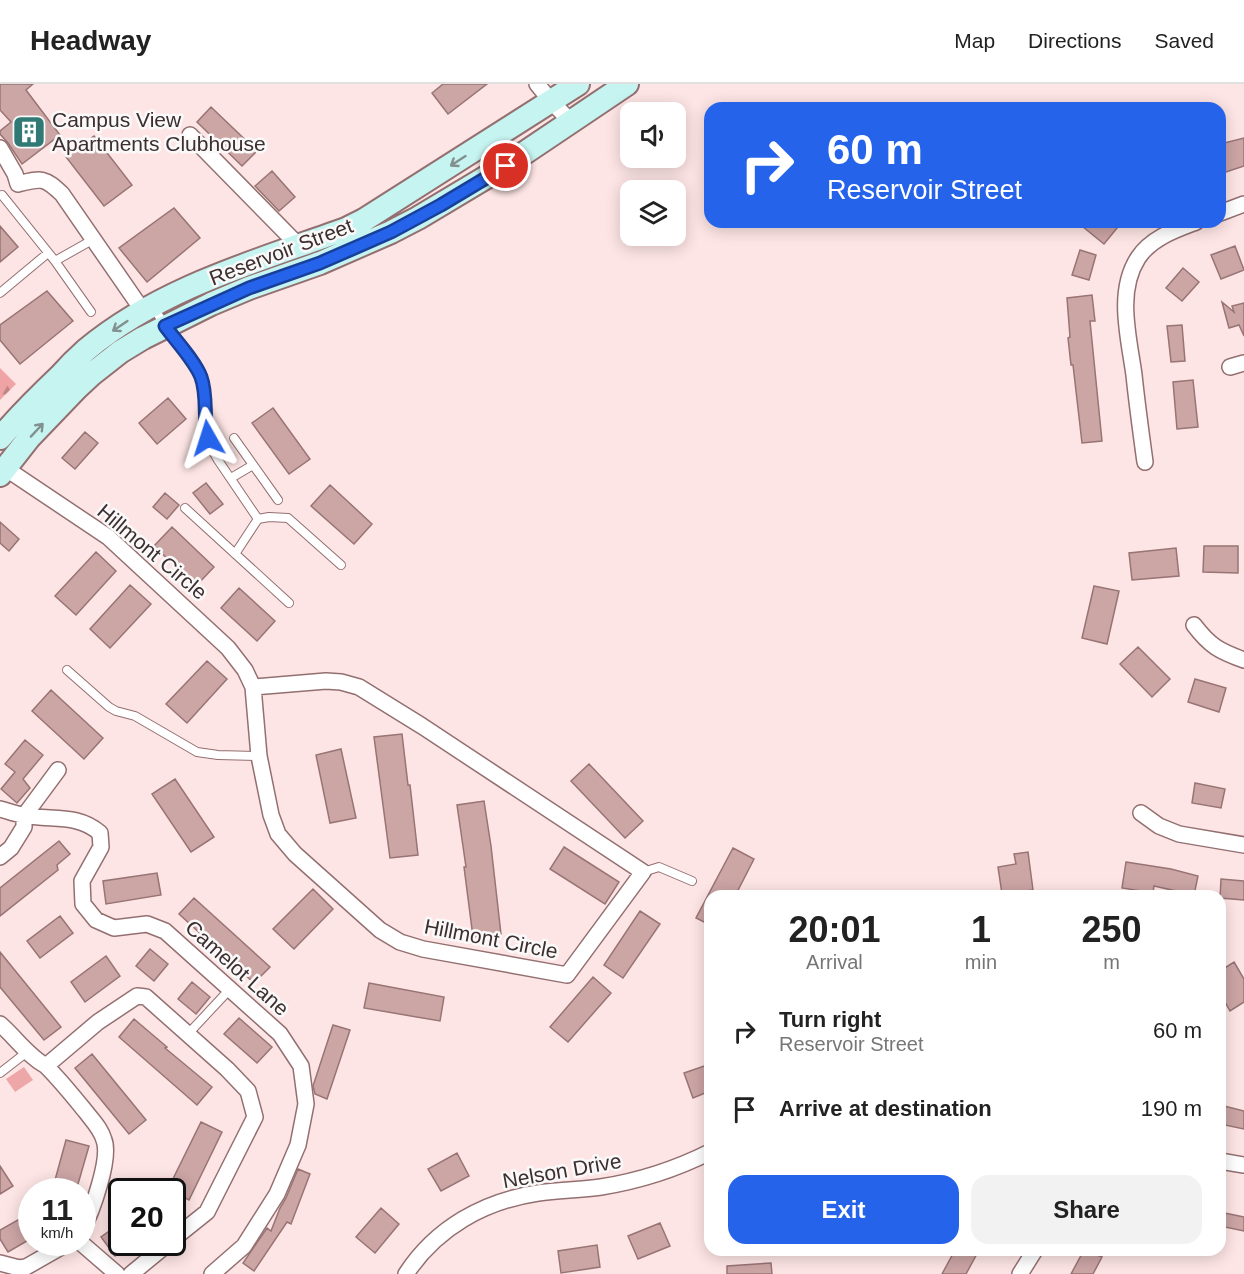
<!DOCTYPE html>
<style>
:root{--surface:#fff;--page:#f2f2f2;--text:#222;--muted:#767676;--line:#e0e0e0;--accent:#2563eb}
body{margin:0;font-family:Helvetica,sans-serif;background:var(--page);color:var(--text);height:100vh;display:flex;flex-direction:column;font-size:22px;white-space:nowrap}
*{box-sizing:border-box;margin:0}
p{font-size:20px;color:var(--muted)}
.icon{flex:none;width:33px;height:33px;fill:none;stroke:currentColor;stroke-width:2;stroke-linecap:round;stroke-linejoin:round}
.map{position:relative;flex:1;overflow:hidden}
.side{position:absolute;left:704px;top:806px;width:522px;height:366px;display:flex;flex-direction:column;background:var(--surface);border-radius:18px;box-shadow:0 3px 15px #0003}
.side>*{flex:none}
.banner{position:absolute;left:704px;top:18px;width:522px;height:126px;border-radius:18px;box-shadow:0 3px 15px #0003;background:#2563eb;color:#fff;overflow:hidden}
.fabs{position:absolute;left:620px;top:18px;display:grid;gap:12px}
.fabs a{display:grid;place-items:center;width:66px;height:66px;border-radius:12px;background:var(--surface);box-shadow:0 3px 15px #0003;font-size:30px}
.speed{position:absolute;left:18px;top:1094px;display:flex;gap:12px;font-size:30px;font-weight:700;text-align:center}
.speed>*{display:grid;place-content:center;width:78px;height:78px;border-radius:50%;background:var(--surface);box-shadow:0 3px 15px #0003;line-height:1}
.speed small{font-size:15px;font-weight:400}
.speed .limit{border:3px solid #111;border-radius:9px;background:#fff;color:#111}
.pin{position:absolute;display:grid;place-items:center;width:51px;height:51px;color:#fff;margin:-26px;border:3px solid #fff;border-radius:50%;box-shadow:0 2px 6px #0007}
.me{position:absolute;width:66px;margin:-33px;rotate:354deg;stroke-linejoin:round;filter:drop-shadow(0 0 4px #0008)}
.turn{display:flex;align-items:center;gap:21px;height:126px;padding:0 24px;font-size:27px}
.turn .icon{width:78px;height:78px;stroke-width:2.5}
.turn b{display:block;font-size:42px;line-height:51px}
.eta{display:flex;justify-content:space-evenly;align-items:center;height:102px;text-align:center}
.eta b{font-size:36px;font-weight:800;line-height:42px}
.action{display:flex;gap:12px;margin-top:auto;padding:12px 24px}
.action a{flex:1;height:69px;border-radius:18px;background:var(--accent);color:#fff;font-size:24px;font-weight:800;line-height:69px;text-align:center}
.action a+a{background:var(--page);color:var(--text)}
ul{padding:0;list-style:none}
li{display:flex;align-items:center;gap:18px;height:78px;padding:0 24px}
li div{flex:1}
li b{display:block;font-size:22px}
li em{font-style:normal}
header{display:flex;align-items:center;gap:36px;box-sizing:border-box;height:84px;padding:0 30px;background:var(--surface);border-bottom:2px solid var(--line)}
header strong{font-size:28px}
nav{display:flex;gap:33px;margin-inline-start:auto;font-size:21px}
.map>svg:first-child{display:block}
</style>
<header>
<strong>Headway</strong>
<nav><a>Map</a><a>Directions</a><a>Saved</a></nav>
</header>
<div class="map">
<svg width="1244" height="1190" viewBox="0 0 1244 1190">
<defs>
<pattern id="forest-firs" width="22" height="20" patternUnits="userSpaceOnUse" patternTransform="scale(1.5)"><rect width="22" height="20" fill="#efa3a5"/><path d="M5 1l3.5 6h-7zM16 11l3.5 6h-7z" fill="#c38587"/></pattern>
</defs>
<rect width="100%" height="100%" fill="#fee5e5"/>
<path fill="url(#forest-firs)" d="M0,284l16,16 -16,16z"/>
<path fill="#eea7a9" d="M24,983l9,13 -18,12 -9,-13z"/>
<path fill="#cca5a5" stroke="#987474" stroke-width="1.5" d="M0,0h33l-7,6 34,45 -38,29 -14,-21 -8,-9v-3l11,-9 -11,-12z
M443,0h44l-39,30 -16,-21z
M211,23l46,44 -15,15 -45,-44z
M94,52l38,49 -28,21 -38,-49z
M1244,54v28l-24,8v-30z
M272,87l23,26 -16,14 -24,-25z
M174,124l26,30 -53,44 -28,-34z
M1077,138h45l-18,22z
M0,142l18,21 -18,15z
M1235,162l9,24 -23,9 -10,-24z
M1080,166l16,5 -7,25 -17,-5z
M1183,184l16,14 -17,19 -16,-13z
M47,207l26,30 -53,43 -20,-24v-15z
M1092,211l3,26h-5l12,120 -20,2 -9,-78h-2l-3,-27 2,-1 -3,-39z
M1222,218l12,10 -2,-6 12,-3v33l-5,-11 -10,3z
M1182,241l3,36 -14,1 -4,-36z
M1193,296l5,47 -21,2 -4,-47z
M168,314l18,21 -29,25 -18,-21z
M273,324l37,51 -21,15 -37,-51z
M85,348l13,11 -23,26 -13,-11z
M206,399l17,21 -13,10 -17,-21z
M330,401l42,39 -18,20 -43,-38z
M165,409l14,12 -12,14 -14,-12z
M0,438l19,17 -10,12 -9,-8z
M172,443l42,40 -18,19 -42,-40z
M1204,462h34v27l-35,-1z
M1176,464l3,28 -47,4 -3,-27z
M96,468l20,19 -40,44 -21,-19z
M130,501l21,19 -41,44 -20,-19z
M1094,502l25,5 -12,53 -25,-6z
M239,504l36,33 -18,20 -36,-33z
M1138,563l32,32 -18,18 -32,-33z
M207,577l20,18 -40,44 -21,-19z
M1195,595l31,9 -7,24 -31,-10z
M51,606l52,48 -19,21 -52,-48z
M402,650l6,51h2l8,70 -28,3 -16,-121z
M25,656l18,15 -20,24 7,9 -13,15 -16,-14 14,-17 -10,-8z
M341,665l15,69 -26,5 -14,-68z
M589,680l54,57 -18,17 -54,-57z
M175,695l39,58 -23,15 -39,-58z
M1195,699l30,6 -4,19 -29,-5z
M484,717l7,45 10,88 -28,3 -9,-70h2l-9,-62z
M59,757l11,13 -13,11 1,5 -58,46v-28z
M564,763l55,35 -14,22 -55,-35z
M733,764l21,11 -19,37h-25v29l-14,-7z
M1028,768l5,38 -31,4 -4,-27 18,-3 -2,-10z
M1126,778l45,7 27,7 -4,19 -40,-9 -1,7 -31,-5z
M157,789l4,22 -55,9 -3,-23z
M1221,795l23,2v19l-24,-2z
M313,805l20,20 -39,40 -21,-20z
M194,814l76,69 -16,16 -75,-69z
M640,827l20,13 -37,54 -19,-13z
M60,832l13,17 -33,25 -13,-17z
M150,865l18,15 -14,17 -18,-15z
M0,868l61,75 -17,13 -44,-53z
M106,872l14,20 -35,26 -14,-20z
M1234,878l10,17v23l-14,9 -10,-18v-22z
M593,893l18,16 -43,49 -18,-15z
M192,898l18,15 -14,17 -18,-15z
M369,899l75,14 -4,24 -76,-13z
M239,934l33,29 -15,16 -33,-29z
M134,935l33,28 -2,1 47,39 -15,18 -78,-68z
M333,941l17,5 -23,69 -12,-5 -2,-8z
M92,970l54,66 -17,14 -54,-66z
M710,980v27l-17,7 -9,-25z
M1220,1021l24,6v18l-24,-5z
M201,1038l21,10 -33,68 -21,-11z
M66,1056l23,6 -13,45h-24z
M457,1069l12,23 -28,15 -13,-22z
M0,1082l13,20 -13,8z
M298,1085l12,5 -19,50 -4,-2 -33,49 -11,-8 24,-35 4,3 9,-23 6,-10z
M381,1124l18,16 -24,29 -19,-16z
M32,1128v26l-24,14 -8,-13v-9z
M1220,1128l24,5v14l-24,-5z
M122,1138v20h11l-18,14 -14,-19z
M660,1139l10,23 -32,13 -10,-23z
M597,1161l3,22 -39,6 -3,-22z
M955,1166h24l-13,24h-24z
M1084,1166l18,7 -9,17h-22z
M771,1179l1,11h-45v-8z"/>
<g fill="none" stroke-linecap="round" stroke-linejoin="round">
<defs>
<path id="service" d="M2,111l53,66 36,51
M55,177l39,-22
M0,209l48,-40
M153,224l43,58 6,15 2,11 1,31 5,23 8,14 40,59 -23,35
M234,354l44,62
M231,394l22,-13
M185,424l104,95
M258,435l11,-2 19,1 53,47
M67,586l42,37 7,4 19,5 62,36 21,3 41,1
M643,788l16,-5 33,14
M188,950l42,-45
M0,989l27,-21"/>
<path id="minor" d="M537,0l14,17 20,21
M190,51l109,111
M0,64l15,26 3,10c24,-6 26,-7 44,10l81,117
M1220,129l24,-9
M1230,283l14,-4
M1145,378c-4,-29 -8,-58 -11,-87 -5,-37 -18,-83 4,-117 13,-20 37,-28 58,-36
M5,384l103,69 120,111 17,22 8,17 6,69 12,59 7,19 17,20 85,76 20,12 23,7 144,26 76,-103 -221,-146 -63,-39 -18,-5 -15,-1 -73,6
M1194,541c16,21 25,26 50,35
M0,725c8,2 15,5 23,6 28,6 54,-2 77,18l1,14 -19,34 1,23 13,16 18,8 33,-4 18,7 115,103 21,32 5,38 -8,41 -21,49 -33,52 -32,28
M1141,729l18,13 20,8 65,11
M0,773l11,-9 13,-21v-11l34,-46
M0,940c16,14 28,32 46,42
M1220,1077l24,4
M82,1146c10,-18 29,-72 22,-90 -3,-11 -11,-19 -18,-28 -13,-16 -25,-31 -40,-46l52,-44 39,-26 9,1 81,72 21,22 7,26 -48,95 -35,28
M80,1158l37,32
M0,1179l19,5 7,-1 44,-25
M131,1190l39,-32
M406,1190c30,-46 78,-73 132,-81 21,-3 42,-3 63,-6 38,-6 75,-18 109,-35
M1020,1190l15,-24"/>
<path id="secondary" d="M0,354c19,-22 39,-42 60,-62 8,-9 17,-18 26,-26 74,-62 171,-89 260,-121l18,-9 214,-136
M0,391l29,-37 48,-50 15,-14 28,-22 23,-14 68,-34 38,-16 71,-25 71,-31 27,-14 87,-52 122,-82"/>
</defs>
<use href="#service" stroke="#936f70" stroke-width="10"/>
<use href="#minor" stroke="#936f70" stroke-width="18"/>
<use href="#secondary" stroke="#936f70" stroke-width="26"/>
<use href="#service" stroke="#fff" stroke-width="8"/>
<use href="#minor" stroke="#fff" stroke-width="15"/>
<use href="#secondary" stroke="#c6f4f1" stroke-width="22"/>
</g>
<defs><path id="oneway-shaft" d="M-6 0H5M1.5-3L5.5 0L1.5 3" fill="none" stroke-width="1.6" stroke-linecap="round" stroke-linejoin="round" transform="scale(1.5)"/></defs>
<g stroke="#829190">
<use href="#oneway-shaft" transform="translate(458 77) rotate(147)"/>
<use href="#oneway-shaft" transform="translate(120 242) rotate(146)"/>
<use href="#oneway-shaft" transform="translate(37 346) rotate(-47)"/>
</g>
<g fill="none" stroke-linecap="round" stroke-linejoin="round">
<defs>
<path id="route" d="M208,354c-5,-20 0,-42 -7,-61 -6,-16 -25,-36 -36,-51l84,-38 71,-25 71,-31 50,-27 65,-39"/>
</defs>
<use href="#route" stroke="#184099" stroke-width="15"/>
<use href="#route" stroke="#2563eb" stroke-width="10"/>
</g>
<defs>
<symbol id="building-square" viewBox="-11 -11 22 22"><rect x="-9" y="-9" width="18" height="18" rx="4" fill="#317974" stroke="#f9f9f9"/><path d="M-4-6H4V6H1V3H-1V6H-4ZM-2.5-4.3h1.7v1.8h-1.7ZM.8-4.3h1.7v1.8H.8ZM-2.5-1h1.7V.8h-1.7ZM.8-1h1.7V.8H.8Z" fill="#fff"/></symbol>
</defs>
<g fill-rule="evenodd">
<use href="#building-square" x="10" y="29" width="38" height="38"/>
</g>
<g text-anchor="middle" stroke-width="5" stroke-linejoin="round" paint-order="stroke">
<g font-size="21" fill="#3e2e2f" stroke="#f9f9f9" text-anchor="start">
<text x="52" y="43">Campus View<tspan x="52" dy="24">Apartments Clubhouse</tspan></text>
</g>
<g font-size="21" fill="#3e2e2f" stroke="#f9f9f9">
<text transform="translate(281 168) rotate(-21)" y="7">Reservoir Street</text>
<text transform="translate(152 468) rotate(40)" y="7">Hillmont Circle</text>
<text transform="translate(491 855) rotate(11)" y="7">Hillmont Circle</text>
<text transform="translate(237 884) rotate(42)" y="7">Camelot Lane</text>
<text transform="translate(562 1087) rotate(-10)" y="7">Nelson Drive</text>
</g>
</g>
</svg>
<div class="fabs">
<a><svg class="icon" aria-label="sound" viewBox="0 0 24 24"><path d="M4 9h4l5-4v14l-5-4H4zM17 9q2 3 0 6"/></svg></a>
<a><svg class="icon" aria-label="layers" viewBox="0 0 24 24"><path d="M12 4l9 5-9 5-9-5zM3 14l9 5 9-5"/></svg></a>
</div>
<div class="speed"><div>11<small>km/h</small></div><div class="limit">20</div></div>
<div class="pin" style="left:506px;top:82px;background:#d93025"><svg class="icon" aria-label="arrive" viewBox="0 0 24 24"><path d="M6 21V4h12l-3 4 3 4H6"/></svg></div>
<svg class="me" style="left:208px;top:354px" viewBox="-20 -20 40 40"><path d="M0-17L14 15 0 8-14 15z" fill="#2563eb" stroke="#fff" stroke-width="4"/></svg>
<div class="banner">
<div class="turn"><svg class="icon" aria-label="right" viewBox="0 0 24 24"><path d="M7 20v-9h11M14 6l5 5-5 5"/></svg><div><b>60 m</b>Reservoir Street</div></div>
</div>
<section class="side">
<div class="eta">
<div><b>20:01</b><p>Arrival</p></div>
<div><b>1</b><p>min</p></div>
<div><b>250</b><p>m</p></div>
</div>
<ul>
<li><svg class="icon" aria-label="right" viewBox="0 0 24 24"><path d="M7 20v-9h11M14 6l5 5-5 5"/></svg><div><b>Turn right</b><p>Reservoir Street</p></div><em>60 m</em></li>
<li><svg class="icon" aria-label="arrive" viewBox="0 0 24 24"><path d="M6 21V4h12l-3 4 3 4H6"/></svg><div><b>Arrive at destination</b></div><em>190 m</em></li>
</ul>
<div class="action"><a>Exit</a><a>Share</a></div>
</section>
</div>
